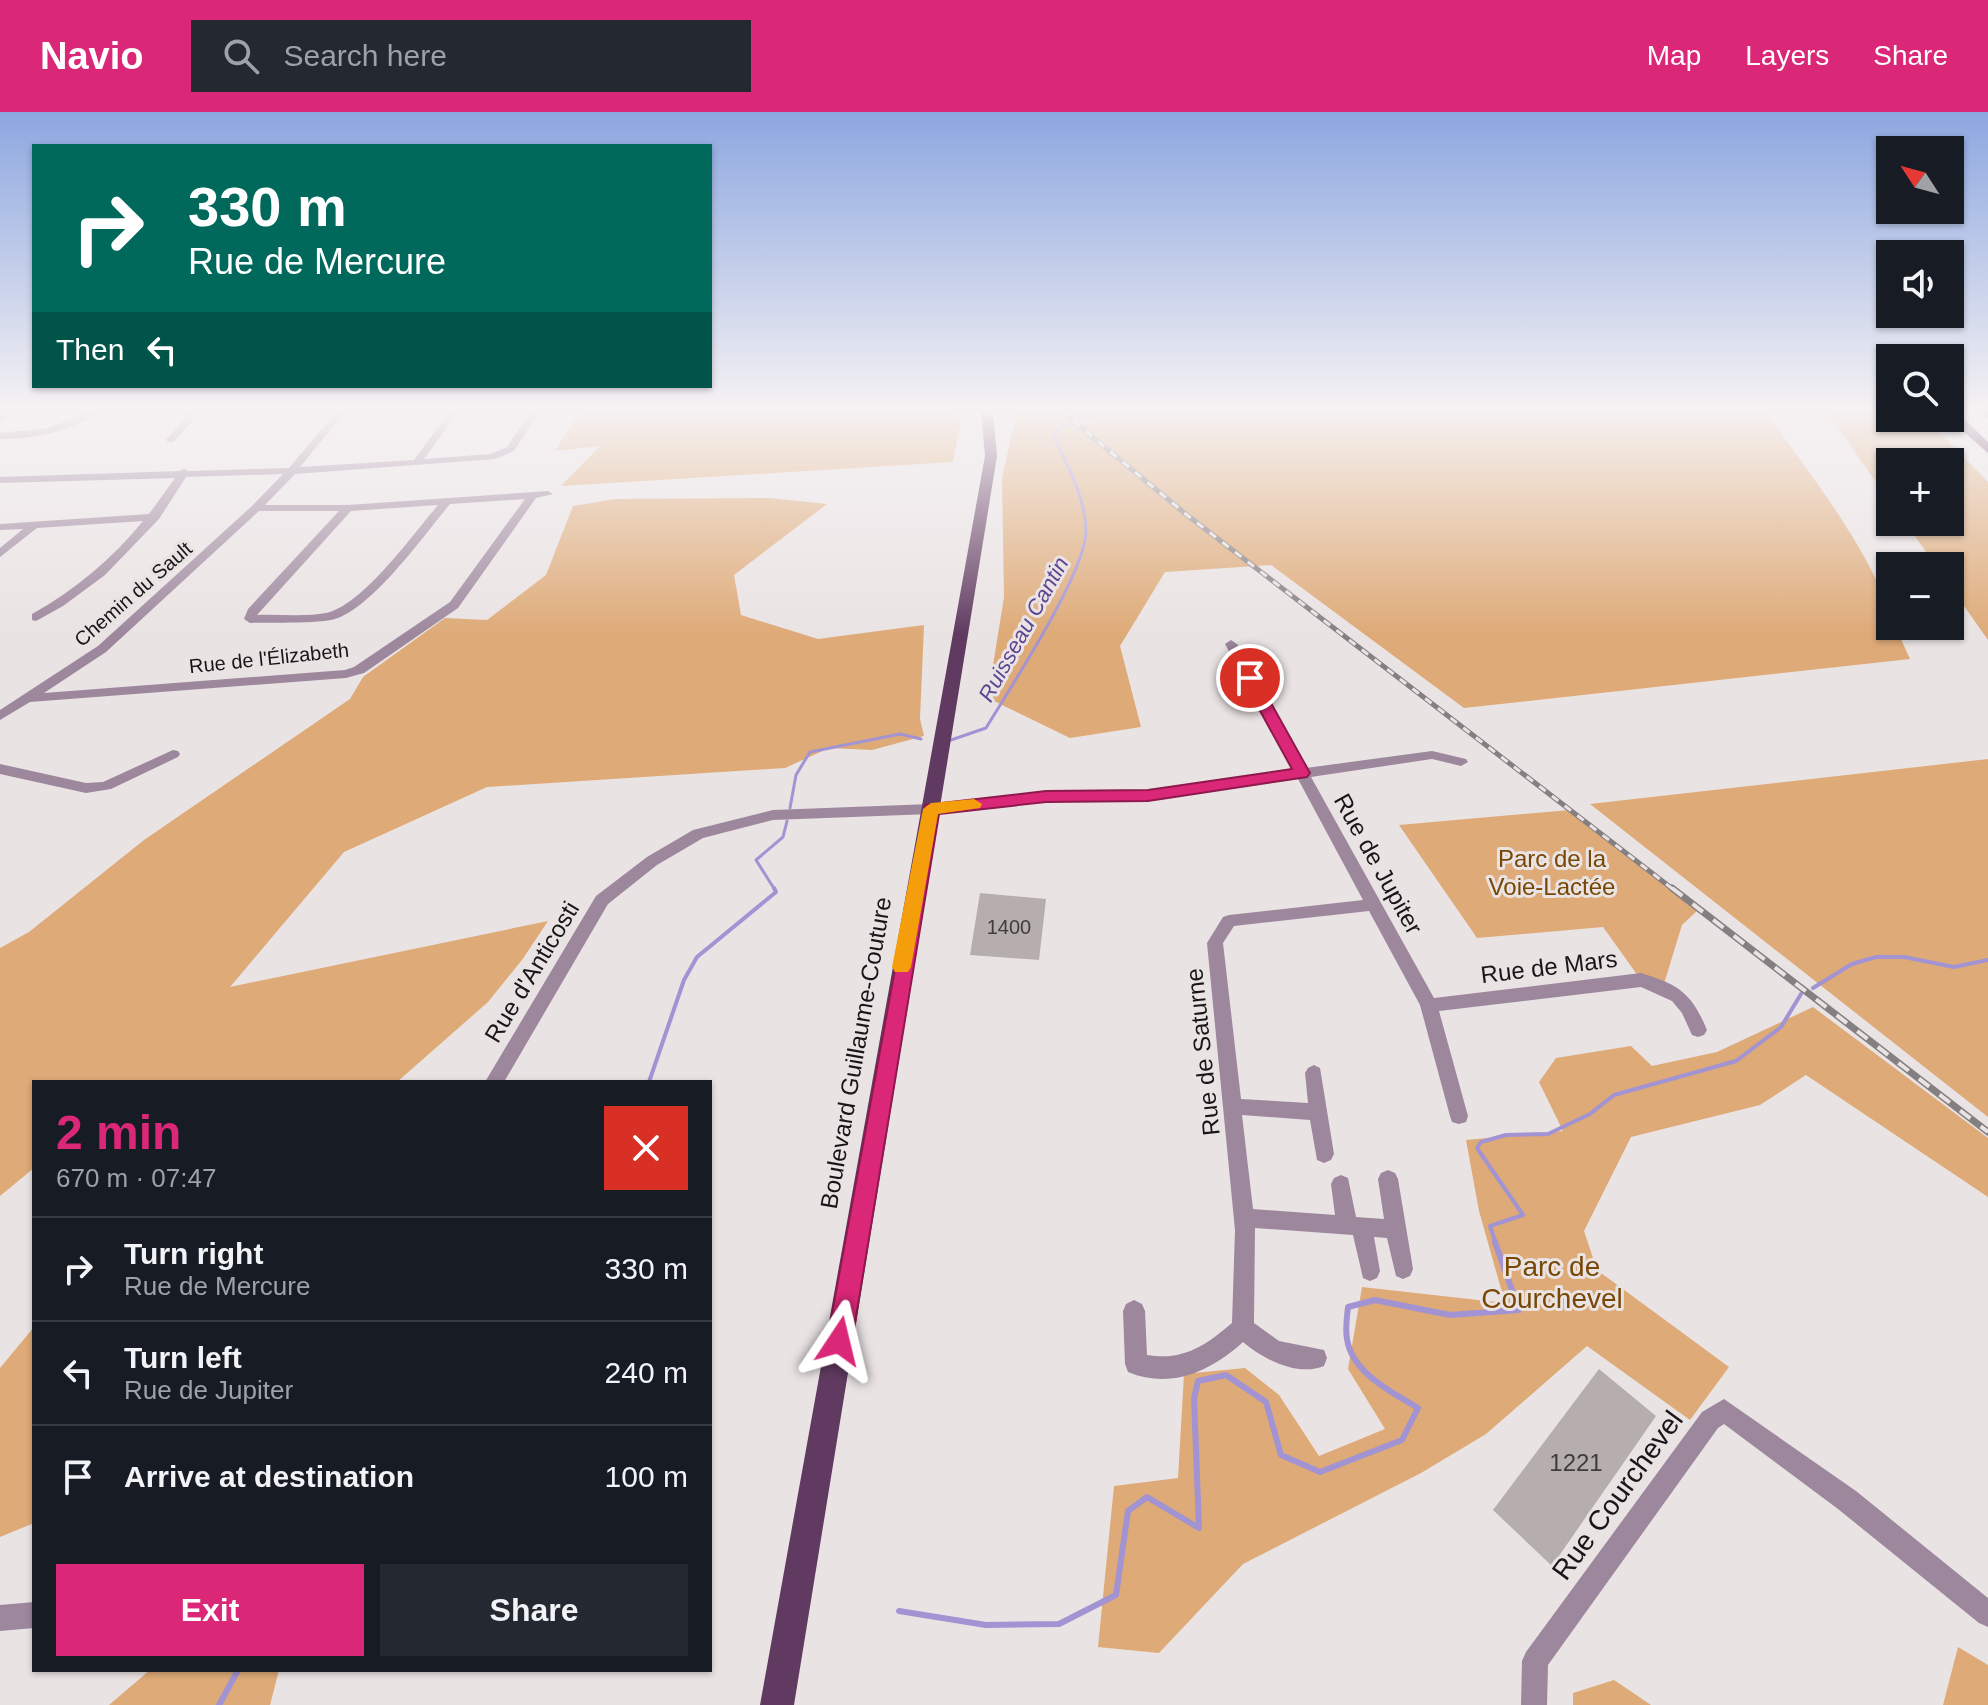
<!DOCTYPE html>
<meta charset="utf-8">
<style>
:root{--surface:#171b24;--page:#242831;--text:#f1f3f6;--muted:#9ea1a6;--line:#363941;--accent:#db2777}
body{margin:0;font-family:Helvetica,sans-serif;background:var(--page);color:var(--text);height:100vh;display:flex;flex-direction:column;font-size:30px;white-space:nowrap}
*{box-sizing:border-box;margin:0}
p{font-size:26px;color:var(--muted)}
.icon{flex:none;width:44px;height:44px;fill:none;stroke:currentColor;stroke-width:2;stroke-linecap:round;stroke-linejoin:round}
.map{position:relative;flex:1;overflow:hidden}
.details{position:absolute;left:32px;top:968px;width:680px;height:592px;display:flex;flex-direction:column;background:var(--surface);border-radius:0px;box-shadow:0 2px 6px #0004}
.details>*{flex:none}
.hud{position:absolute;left:32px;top:32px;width:680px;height:244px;border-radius:0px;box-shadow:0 2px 6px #0004;background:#00695c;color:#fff;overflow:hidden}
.needle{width:52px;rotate:306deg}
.controls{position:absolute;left:1876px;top:24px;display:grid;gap:16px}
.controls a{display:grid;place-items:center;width:88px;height:88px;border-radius:0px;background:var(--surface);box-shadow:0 2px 6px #0004;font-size:40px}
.pin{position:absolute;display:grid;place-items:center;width:68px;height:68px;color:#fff;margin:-34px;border:4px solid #fff;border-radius:50%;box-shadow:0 2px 8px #0007}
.me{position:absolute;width:88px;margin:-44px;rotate:10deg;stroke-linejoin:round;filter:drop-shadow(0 0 6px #0008)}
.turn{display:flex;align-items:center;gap:28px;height:168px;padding:0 24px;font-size:36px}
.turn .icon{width:104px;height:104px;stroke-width:2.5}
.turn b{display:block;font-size:56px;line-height:68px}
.then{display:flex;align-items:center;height:76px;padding:0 24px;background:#0003;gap:16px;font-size:30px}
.round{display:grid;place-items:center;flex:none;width:84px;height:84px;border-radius:0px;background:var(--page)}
.overview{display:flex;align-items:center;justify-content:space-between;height:136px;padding:0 24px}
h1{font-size:48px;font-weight:600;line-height:60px;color:var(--accent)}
.cta{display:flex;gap:16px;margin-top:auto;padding:16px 24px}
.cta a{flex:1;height:92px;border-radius:0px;background:var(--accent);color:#fff;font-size:32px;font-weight:600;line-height:92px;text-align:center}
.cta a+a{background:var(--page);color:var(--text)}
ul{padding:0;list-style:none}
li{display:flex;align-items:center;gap:24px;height:104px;padding:0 24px;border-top:2px solid var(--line)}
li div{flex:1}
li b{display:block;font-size:30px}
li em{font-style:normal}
header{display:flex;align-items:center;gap:48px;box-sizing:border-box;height:112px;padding:0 40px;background:var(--accent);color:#fff}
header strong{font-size:38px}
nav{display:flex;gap:44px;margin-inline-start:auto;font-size:28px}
.search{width:560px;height:72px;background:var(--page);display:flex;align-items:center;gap:20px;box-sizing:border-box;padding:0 28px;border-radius:0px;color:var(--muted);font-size:30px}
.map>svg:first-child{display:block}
</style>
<header>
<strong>Navio</strong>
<div class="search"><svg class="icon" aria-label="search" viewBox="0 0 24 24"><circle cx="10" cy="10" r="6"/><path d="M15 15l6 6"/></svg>Search here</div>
<nav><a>Map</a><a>Layers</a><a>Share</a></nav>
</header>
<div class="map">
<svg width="1988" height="1593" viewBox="0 0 1988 1593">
<rect width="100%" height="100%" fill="#eae3e4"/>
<path fill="#deaa77" d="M580,299h377l4,9 -8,42 -392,24 39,-40 -45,5z
M1017,299h748c32,45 125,164 125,215h5l15,33 -446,49 -193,-143 -106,7 -45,74 21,81 -71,11 -76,-37 -4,-17 14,-87 -2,-119z
M1826,299h64v7h35l63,64v158l-38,-54v-20h-14l-31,-44h45v-60h-60v40z
M769,386l58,6 -93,71 7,40 77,24 106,-14 -4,94 4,17 -52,14 -43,-2 -44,20 -298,19 -143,65 -114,135 318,-66 -26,39 -34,42 -91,80h-363v86l-34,28v-248l29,-16 115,-92 206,-141 13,-22 82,-59 42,2 59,-45 27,-69 43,-7z
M1988,647v358l-398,-313z
M1570,698l129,99 -17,16 -19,62 -22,-7 -38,-53 -126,11 -78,-113z
M1813,895l175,131v59l-182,-122 -46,30 -129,32 -47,94 13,39 132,97 -39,53 -103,-74 -101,88 -65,39 -178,91 -84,89 -61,-6 16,-161 64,-8 6,-104 61,-6 34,27 40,61 66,-27 -37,-60 14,-82 143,16 -26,-92 -13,-71 97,-9 -24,-49 17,-24 75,-12 21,20 65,-14z
M34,1215v196l-34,14v-169z
M1958,1535l30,18v40h-45z
M150,1558h129l-9,35h-161z
M1614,1568l37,25h-78v-12z"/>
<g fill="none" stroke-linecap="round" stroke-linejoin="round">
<path stroke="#a293d3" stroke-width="3" d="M1078,309l30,-10
M951,628l35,-12c24,-40 101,-157 100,-198 -1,-33 -18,-63 -32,-93l5,-9 12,-5
M790,696l6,-33 14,-23 90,-18 21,5
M775,778l-19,-30 27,-23 4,-16"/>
<path stroke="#a293d3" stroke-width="4" d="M1813,876l39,-24 24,-7h28l50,10 34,-7
M649,970l35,-102 13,-23 79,-65 -2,-4
M1496,1132l-6,-18 33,-11 -46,-67 4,-6 25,-7 42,-1 42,-20 24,-19 122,-34 45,-34 20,-33"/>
<path stroke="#a293d3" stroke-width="6" d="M899,1499l87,14 73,-1 57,-29 12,-84 19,-14 52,31 -5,-130 4,-17 28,-6 40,27 15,53 39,17 82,-32 16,-32c-26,-16 -66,-35 -71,-69 -2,-11 0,-22 1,-32l27,-7 75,15 69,-5 -24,-68
M219,1593l19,-35"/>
</g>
<path fill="#b5aeac" d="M980,781l66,6 -7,61 -69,-5z
M1599,1257l57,47 -104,150 -59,-56z"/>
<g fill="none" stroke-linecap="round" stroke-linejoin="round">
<path fill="#9d879d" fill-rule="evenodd" d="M8,299h12l-20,12v-7z
M90,299h12c-29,20 -67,28 -102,28v-6l48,-5z
M186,299h9l-2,9 -19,22h-6l-2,-2 18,-21z
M337,299h9l-46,56 114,-7 36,-49h9l-35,48 66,-5 17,-7 24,-36h9l-26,40 -19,8 -200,15 -30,31h83l200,-14 5,3 -17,4 -78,110 -94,65 -18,5 -316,24 -30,18v-10l98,-64 154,-140 31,-32 -97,3 -27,42 -54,56 -42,31 -27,15 -4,-1v-6c43,-24 80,-55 111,-93l-106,7 -37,29v-9l23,-19 -23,1v-6l149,-10 26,-36 -175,5v-6l179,-6 5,-2 4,2 101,-3zM525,387l-75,103 -96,65 -9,3 -301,23 62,-41 153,-141h80l-91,98 -4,10 6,4c26,-1 55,1 81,-3 38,-7 94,-86 119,-116zM438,393c-24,28 -76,101 -112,108 -21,4 -47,1 -69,2l94,-104z
M1231,528l6,4 69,124 126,-17 34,8 2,3 -7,4 -29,-7 -121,18 123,221 207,-25c38,12 50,19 66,57l-3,5 -6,2 -6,-2 -10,-22 -10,-12 -31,-14 -202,24 29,105 -2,6 -7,2 -7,-2 -2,-6 -30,-111 -51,-94 -135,15 -11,17 18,156 67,4 -3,-30 3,-5 6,-3 6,3 14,86 -3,6 -7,3 -7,-3 -7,-40 -68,-5 11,94 82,6 -4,-31 3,-6 7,-3 7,3 8,39 28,2 -6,-40 3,-6 7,-3 7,3 3,6 15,90 -3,7 -7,3 -7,-3 -9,-38 -13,-1 6,34 -3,7 -7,3 -7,-3 -10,-43 -98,-7 -1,95 25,18 45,9 3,8 -3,8c-26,11 -61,-7 -81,-24 -32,29 -72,48 -115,30l-3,-8 -2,-53 3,-7 8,-4 8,4 3,7 2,44c36,6 58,-9 85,-32l3,-93 -28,-287 16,-26 6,-2 134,-15 -65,-121 -150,21 -102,1 -115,13 -158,6 -70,18 -46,27 -49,39 -104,178h-19l111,-186 51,-39 46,-27 80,-20 158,-6 115,-13 102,-1 145,-20 -68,-126z
M173,638l5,1 2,3 -2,3 -67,32 -25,4 -86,-19v-10l86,19 17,-1z
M1724,1287l132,92 132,107v29l-9,-4 -141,-114 -114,-85 -6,4 -170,237 -1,40h-26l1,-44 4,-9 176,-240z
M34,1490v26l-34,3v-26z"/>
<path fill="#603a60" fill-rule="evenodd" d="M981,299h12l4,45 -203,1249h-34l225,-1249z"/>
<path fill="#4a1e4b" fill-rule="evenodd" d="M1950,299h6l32,31v11l-40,-35z
M1979,299h9v7z"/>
<defs>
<path id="rail-far1" d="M1061,299l126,104 487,375"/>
<path id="rail" d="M1672,776l316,244"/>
</defs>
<use href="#rail-far1" stroke="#847f80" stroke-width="5"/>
<use href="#rail" stroke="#847f80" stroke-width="7"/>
<use href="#rail-far1" stroke="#eae3e4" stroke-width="3" stroke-dasharray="8" stroke-linecap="butt"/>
<use href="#rail" stroke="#eae3e4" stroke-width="4" stroke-dasharray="13" stroke-linecap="butt"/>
</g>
<linearGradient id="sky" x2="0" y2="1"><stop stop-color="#8ca7e0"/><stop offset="0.57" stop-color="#f6f2f3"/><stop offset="1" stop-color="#f6f2f3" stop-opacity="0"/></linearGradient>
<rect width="1988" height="523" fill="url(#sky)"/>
<path fill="#db2777" stroke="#8e194d" stroke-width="2" d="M1250,562l7,4 53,95 -3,4 -159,24 -102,1 -107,12 -87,527 -4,8 -9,4 -9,-4 -3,-8 98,-536 121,-14 102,-1 144,-21 -50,-91z"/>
<path fill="#f59e0b" d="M974,687l8,5 -2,4 -42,6 -27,153 -3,5h-13l-3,-5 31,-158 8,-6z"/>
<g text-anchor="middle" stroke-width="6" stroke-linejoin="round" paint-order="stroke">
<g font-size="20" fill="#191617" stroke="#eae3e4">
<text transform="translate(133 482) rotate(-41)" y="7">Chemin du Sault</text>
<text transform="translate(269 546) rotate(-6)" y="7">Rue de l'Élizabeth</text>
</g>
<g font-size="20" fill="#403c3c">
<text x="1009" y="822">1400</text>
</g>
<g font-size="22" font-style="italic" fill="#5c4693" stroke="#eae3e4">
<text transform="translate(1023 517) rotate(-61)" y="8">Ruisseau Cantin</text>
</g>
<g font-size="24" fill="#794705" stroke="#eae3e4">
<text x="1552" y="755">Parc de la<tspan x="1552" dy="28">Voie-Lactée</tspan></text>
</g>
<g font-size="24" fill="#191617" stroke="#eae3e4">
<text transform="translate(1378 752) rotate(61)" y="8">Rue de Jupiter</text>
<text transform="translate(1549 855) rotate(-7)" y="8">Rue de Mars</text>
<text transform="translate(532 860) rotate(-59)" y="8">Rue d'Anticosti</text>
<text transform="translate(1203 940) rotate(-96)" y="8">Rue de Saturne</text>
<text transform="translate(856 941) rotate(-80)" y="8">Boulevard Guillaume-Couture</text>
</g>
<g font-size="24" fill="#403c3c">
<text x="1576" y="1359">1221</text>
</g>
<g font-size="28" fill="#794705" stroke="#eae3e4">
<text x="1552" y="1164">Parc de<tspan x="1552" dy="32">Courchevel</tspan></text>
</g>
<g font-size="28" fill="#191617" stroke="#eae3e4">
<text transform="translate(1617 1383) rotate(-54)" y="10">Rue Courchevel</text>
</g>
</g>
</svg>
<div class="controls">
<a><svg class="needle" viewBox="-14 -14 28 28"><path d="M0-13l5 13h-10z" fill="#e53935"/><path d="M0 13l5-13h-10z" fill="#9ea1a6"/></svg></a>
<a><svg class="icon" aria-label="sound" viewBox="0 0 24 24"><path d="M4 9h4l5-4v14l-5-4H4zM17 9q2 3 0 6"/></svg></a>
<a><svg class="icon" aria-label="search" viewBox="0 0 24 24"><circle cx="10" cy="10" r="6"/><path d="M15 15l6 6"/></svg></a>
<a>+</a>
<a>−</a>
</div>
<div class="pin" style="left:1250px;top:566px;background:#d93025"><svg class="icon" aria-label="arrive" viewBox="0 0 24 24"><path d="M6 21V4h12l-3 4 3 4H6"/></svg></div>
<svg class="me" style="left:839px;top:1229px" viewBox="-20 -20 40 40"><path d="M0-17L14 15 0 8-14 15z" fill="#db2777" stroke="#fff" stroke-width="4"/></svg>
<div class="hud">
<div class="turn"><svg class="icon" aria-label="right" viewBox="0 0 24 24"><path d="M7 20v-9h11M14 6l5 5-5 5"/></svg><div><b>330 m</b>Rue de Mercure</div></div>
<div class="then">Then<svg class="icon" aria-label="left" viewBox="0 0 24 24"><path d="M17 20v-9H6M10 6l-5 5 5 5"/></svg></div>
</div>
<section class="details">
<div class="overview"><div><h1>2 min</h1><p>670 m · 07:47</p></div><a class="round" style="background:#d93025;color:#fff"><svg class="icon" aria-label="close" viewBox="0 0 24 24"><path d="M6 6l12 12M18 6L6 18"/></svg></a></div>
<ul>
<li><svg class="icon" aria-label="right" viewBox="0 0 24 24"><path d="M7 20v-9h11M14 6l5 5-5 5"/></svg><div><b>Turn right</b><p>Rue de Mercure</p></div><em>330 m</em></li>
<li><svg class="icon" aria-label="left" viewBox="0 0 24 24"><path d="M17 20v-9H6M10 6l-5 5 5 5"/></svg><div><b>Turn left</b><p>Rue de Jupiter</p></div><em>240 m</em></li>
<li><svg class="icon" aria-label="arrive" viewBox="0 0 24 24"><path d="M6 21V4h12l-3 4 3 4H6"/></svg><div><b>Arrive at destination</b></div><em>100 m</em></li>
</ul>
<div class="cta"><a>Exit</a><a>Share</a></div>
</section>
</div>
